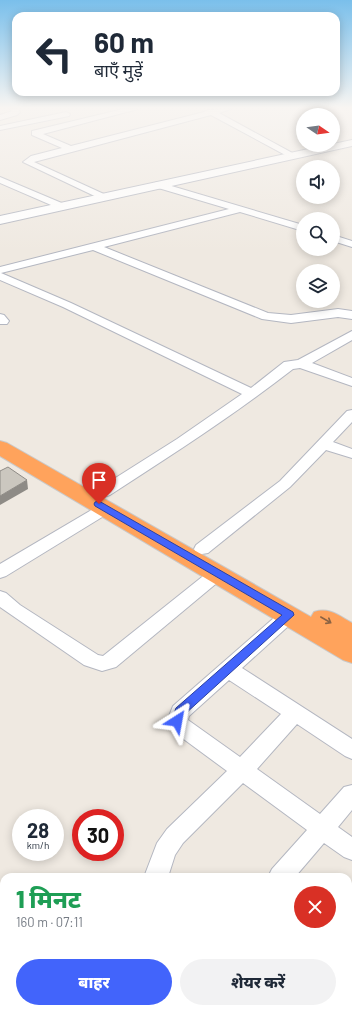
<!DOCTYPE html>
<html lang="hi">
<meta charset="utf-8">
<style>
:root{--surface:#fff;--page:#f2f2f3;--text:#1f2937;--muted:#747a83;--accent:#4264fb}
body{margin:0;font-family:Barlow,"Noto Sans Devanagari",sans-serif;background:var(--page);color:var(--text);height:100vh;display:flex;flex-direction:column;font-size:15px;white-space:nowrap}
*{box-sizing:border-box;margin:0}
p{font-size:13px;color:var(--muted)}
.icon{flex:none;width:22px;height:22px;fill:none;stroke:currentColor;stroke-width:2;stroke-linecap:round;stroke-linejoin:round}
.map{position:relative;flex:1;overflow:hidden}
.panel{position:absolute;left:0px;top:873px;width:352px;height:140px;display:flex;flex-direction:column;background:var(--surface);border-radius:12px 12px 0 0;box-shadow:0 2px 10px #0003}
.panel>*{flex:none}
.hud{position:absolute;left:12px;top:12px;width:328px;height:84px;border-radius:12px;box-shadow:0 2px 10px #0003;background:#fff;color:var(--text);overflow:hidden}
.needle{width:26px;rotate:103deg}
.fabs{position:absolute;left:296px;top:108px;display:grid;gap:8px}
.fabs a{display:grid;place-items:center;width:44px;height:44px;border-radius:50%;background:var(--surface);box-shadow:0 2px 10px #0003;font-size:20px}
.speed{position:absolute;left:12px;top:809px;display:flex;gap:8px;font-size:20px;font-weight:700;text-align:center}
.speed>*{display:grid;place-content:center;width:52px;height:52px;border-radius:50%;background:var(--surface);box-shadow:0 2px 10px #0003;line-height:1}
.speed small{font-size:10px;font-weight:400}
.speed .limit{border:6px solid #d22;background:#fff;color:#111}
.pin{position:absolute;display:grid;place-items:center;width:34px;height:34px;color:#fff;margin:-41px -17px;border-radius:50% 50% 50% 0;rotate:-45deg;box-shadow:0 0 4px #0007}
.pin .icon{rotate:45deg}
.me{position:absolute;width:44px;margin:-22px;rotate:34deg;stroke-linejoin:round;filter:drop-shadow(0 0 3px #0008)}
.turn{display:flex;align-items:center;gap:14px;height:84px;padding:0 16px;font-size:18px}
.turn .icon{width:52px;height:52px;stroke-width:2.5}
.turn b{display:block;font-size:28px;line-height:34px}
.round{display:grid;place-items:center;flex:none;width:42px;height:42px;border-radius:21px;background:var(--page)}
.overview{display:flex;align-items:center;justify-content:space-between;height:68px;padding:0 16px}
h1{font-size:24px;font-weight:800;line-height:30px;color:#1e9e55}
.button{display:flex;gap:8px;margin-top:auto;padding:8px 16px}
.button a{flex:1;height:46px;border-radius:24px;background:var(--accent);color:#fff;font-size:16px;font-weight:800;line-height:46px;text-align:center}
.button a+a{background:var(--page);color:var(--text)}
.map>svg:first-child{display:block}
</style>
<div class="map">
<svg width="352" height="1013" viewBox="0 0 352 1013">
<rect width="100%" height="100%" fill="#efe9e1"/>
<g fill="none" stroke-linecap="round" stroke-linejoin="round">
<defs>
<path id="street" d="M10,109h8l2,3 -3,3 -17,5v-5l12,-4z
M123,109h15l-95,25 28,12 133,-34 4,-2 23,-1 -12,4 77,42 -4,3 -3,-1 -78,-42 -177,47 72,33 2,2 -5,3 -80,-38 8,-6 31,-8 -30,-13v-4z
M66,112l4,2 -1,2 -69,14v-4z
M0,177l64,27 2,2 -5,3 -3,-1 -58,-25z
M158,182l145,43v6l-63,-19 -136,35 164,66 23,2 47,-6 14,2v8l-14,-2 -47,6 -29,-4 -169,-69 -92,23 70,30 180,85 33,-26 14,-2 54,-29v9l-40,23 40,15v8l-52,-18 -7,1c-59,46 -121,86 -183,126l-6,2 -6,-2 -2,-3 2,-3 79,-50 65,-45 -179,-87 -63,-27v-13l229,-58 -74,-22 -2,-2 2,-2z
M333,235l19,6v6l-19,-6z
M0,314l4,1 5,6 -2,3h-7z
M352,410v12l-19,20 19,7v9l-26,-8 -36,37 -82,66 -6,1 -6,-1 -2,-4 2,-4 84,-64 67,-70z
M106,503l6,2 2,3 -2,3 -106,65 -6,2v-14l100,-59z
M218,567l6,2 3,4 -3,4 -108,90 -14,4 -18,-6 -84,-58v-16l6,2 14,12 78,50 5,1 109,-87z
M289,609l6,1 3,5 -3,5 -53,48 110,71v20l-7,-3 -48,-32 -40,45 63,45 24,-27 8,-2v25l-14,17 14,10v23l-8,-3 -20,-14 -29,34h-27l4,-8 35,-39 -64,-47 -60,60 -8,12 -7,22h-24l13,-34 10,-14 60,-58 -53,-39 -7,-11 6,-15 110,-96zM229,680l52,34 -41,43 -52,-37 1,-4z
M97,1009h27l-1,4h-27z"/>
<path id="secondary" d="M352,140v6l-352,78v-8l327,-71h6v-1z"/>
<path id="highway" d="M0,441l7,2 304,174 3,-5c16,-5 25,4 38,11v40l-9,-3 -343,-204z"/>
</defs>
<use href="#street" stroke="#b4b7c1" stroke-width="2"/>
<use href="#secondary" stroke="#b4b7c1" stroke-width="2"/>
<use href="#highway" stroke="#c9c9c9" stroke-width="2"/>
<use href="#street" fill="#fff" fill-rule="evenodd"/>
<use href="#secondary" fill="#fff" fill-rule="evenodd"/>
<use href="#highway" fill="#ffa35c" fill-rule="evenodd"/>
</g>
<path fill="#8e8b86" d="M27,480l1,9 -28,16v-9z"/>
<path fill="#cbc7bf" stroke="#8e8b86" d="M8,467l19,13 -27,16v-25z"/>
<defs><path id="oneway-shaft" d="M-6 0H5M1.5-3L5.5 0L1.5 3" fill="none" stroke-width="1.6" stroke-linecap="round" stroke-linejoin="round"/></defs>
<use stroke="#8c6343" href="#oneway-shaft" transform="translate(326 620) rotate(30)"/>
<linearGradient id="sky" x2="0" y2="1"><stop stop-color="#7abfeb"/><stop offset="0.43" stop-color="#f8f5f2"/><stop offset="1" stop-color="#f8f5f2" stop-opacity="0"/></linearGradient>
<rect width="352" height="251" fill="url(#sky)"/>
<path fill="#4264fb" stroke="#2b41a3" d="M99,501l194,111 1,3 -109,99 -4,10 -4,1 -4,-1 -2,-3 5,-13 106,-93 -187,-109 -1,-2 1,-2z"/>
</svg>
<div class="fabs">
<a><svg class="needle" viewBox="-14 -14 28 28"><path d="M0-13l5 13h-10z" fill="#e53935"/><path d="M0 13l5-13h-10z" fill="#747a83"/></svg></a>
<a><svg class="icon" aria-label="sound" viewBox="0 0 24 24"><path d="M4 9h4l5-4v14l-5-4H4zM17 9q2 3 0 6"/></svg></a>
<a><svg class="icon" aria-label="search" viewBox="0 0 24 24"><circle cx="10" cy="10" r="6"/><path d="M15 15l6 6"/></svg></a>
<a><svg class="icon" aria-label="layers" viewBox="0 0 24 24"><path d="M12 4l9 5-9 5-9-5zM3 14l9 5 9-5"/></svg></a>
</div>
<div class="speed"><div>28<small>km/h</small></div><div class="limit">30</div></div>
<div class="pin" style="left:99px;top:504px;background:#d93025"><svg class="icon" aria-label="arrive" viewBox="0 0 24 24"><path d="M6 21V4h12l-3 4 3 4H6"/></svg></div>
<svg class="me" style="left:177px;top:721px" viewBox="-20 -20 40 40"><path d="M0-17L14 15 0 8-14 15z" fill="#4264fb" stroke="#fff" stroke-width="4"/></svg>
<div class="hud">
<div class="turn"><svg class="icon" aria-label="left" viewBox="0 0 24 24"><path d="M17 20v-9H6M10 6l-5 5 5 5"/></svg><div><b>60 m</b>बाएँ मुड़ें</div></div>
</div>
<section class="panel">
<div class="overview"><div><h1>1 मिनट</h1><p>160 m · 07:11</p></div><a class="round" style="background:#d93025;color:#fff"><svg class="icon" aria-label="close" viewBox="0 0 24 24"><path d="M6 6l12 12M18 6L6 18"/></svg></a></div>
<div class="button"><a>बाहर</a><a>शेयर करें</a></div>
</section>
</div>
